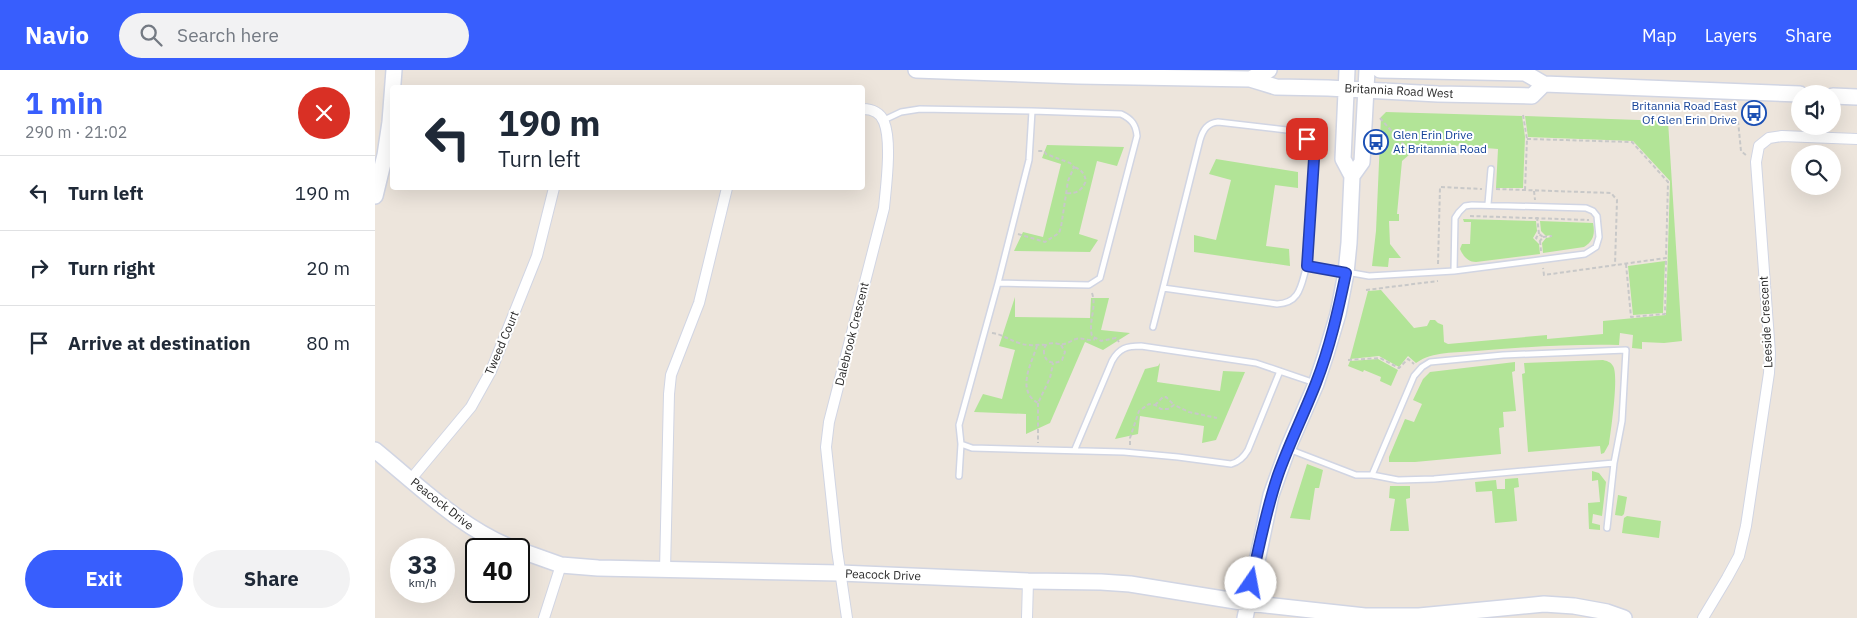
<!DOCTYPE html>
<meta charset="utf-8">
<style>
:root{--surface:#fff;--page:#f2f2f3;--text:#1f2937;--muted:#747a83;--line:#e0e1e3;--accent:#385efd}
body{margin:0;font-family:"IBM Plex Sans",sans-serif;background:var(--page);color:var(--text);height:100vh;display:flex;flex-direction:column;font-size:19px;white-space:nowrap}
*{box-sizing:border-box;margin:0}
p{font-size:16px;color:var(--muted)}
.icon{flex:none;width:28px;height:28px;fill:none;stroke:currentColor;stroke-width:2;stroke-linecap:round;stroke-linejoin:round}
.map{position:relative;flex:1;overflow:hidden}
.drawer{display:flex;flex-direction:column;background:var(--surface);width:375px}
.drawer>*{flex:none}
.top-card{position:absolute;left:15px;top:15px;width:475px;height:105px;border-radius:5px;box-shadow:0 5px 20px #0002;background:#fff;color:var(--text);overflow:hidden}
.fabs{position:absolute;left:1416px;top:15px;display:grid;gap:10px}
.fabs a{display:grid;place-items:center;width:50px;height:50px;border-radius:50%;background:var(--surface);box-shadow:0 5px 20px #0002;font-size:25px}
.speed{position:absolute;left:15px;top:468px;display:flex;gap:10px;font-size:25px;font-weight:700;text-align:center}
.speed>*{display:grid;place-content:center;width:65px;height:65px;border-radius:50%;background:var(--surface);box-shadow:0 5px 20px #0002;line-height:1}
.speed small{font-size:12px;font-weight:400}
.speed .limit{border:2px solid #111;border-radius:8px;background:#fff;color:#111}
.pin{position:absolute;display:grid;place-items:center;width:42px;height:42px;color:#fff;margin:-21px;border-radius:10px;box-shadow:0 2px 8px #0006}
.me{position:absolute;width:55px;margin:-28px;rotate:12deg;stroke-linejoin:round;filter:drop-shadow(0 0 4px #0008)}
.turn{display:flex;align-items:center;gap:18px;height:105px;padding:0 25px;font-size:22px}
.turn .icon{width:65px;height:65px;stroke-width:2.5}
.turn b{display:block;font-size:35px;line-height:42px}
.round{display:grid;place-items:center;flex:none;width:52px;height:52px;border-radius:26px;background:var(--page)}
.headline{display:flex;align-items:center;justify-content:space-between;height:85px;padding:0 25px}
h1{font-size:30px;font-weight:800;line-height:38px;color:var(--accent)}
.action{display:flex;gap:10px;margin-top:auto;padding:10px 25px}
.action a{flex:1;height:58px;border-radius:30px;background:var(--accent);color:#fff;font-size:20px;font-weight:800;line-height:58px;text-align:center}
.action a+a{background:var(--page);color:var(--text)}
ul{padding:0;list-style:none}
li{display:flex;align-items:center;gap:15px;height:75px;padding:0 25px;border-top:1px solid var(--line)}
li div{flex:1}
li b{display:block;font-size:19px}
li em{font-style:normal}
header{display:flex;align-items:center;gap:30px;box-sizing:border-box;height:70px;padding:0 25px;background:var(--accent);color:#fff}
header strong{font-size:24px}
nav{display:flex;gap:28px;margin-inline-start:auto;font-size:18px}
.search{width:350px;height:45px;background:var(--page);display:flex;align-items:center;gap:12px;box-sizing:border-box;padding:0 18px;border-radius:28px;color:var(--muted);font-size:19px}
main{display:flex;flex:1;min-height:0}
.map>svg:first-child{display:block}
</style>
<header>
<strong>Navio</strong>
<div class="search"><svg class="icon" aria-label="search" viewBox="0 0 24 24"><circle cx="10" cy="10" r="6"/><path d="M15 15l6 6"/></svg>Search here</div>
<nav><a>Map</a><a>Layers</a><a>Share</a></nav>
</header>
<main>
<section class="drawer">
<div class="headline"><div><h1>1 min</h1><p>290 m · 21:02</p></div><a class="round" style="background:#d93025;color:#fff"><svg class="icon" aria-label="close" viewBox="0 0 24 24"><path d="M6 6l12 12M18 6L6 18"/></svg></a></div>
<ul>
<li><svg class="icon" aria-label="left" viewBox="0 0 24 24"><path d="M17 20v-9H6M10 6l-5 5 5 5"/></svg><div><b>Turn left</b></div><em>190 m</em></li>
<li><svg class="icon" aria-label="right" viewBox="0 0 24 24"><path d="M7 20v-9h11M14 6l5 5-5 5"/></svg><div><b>Turn right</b></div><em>20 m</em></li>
<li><svg class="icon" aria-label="arrive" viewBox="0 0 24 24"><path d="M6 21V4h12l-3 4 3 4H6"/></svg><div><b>Arrive at destination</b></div><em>80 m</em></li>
</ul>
<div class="action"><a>Exit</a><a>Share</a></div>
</section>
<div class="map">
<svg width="1482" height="548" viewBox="0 0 1482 548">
<rect width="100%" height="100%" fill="#ede5dc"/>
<path fill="#b2e497" d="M1011,42l136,4 3,21 -2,51h-27l2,-39 -50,-4v3l-29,-2 -17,15 -5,53h2v7h-10l1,23 11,14h-12l-1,9 -16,-1 4,-35 5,-114z
M1150,46l143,5 14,220 -18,2 -22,-1v7l-10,-1 1,-13 -13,-2 -1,12c-48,-1 -96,2 -143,6 -20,2 -43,0 -60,12l-8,-7 -9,11 -20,-11 -29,3 18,-68 13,-1 33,38 13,-2 3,-6h5l3,3 5,2 1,17 4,2 99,-9v4l56,-5v-13l63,-6 4,-134 -37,-40 -105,-4z
M672,75l77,2 -7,19 -20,-5 -18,73 19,6 -8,12 -76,-1 9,-19 20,5 18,-73 -19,-6z
M841,89l82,13v16l-23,-3 -9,61 23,3 1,17 -96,-14v-17l22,5 15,-60 -22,-6z
M1088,149l73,2 1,10 -4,7 6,6 1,10 -64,8c-8,0 -13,-6 -16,-13l2,-5h8l1,-22h-7z
M1165,151l53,2c2,10 1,18 -9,24l-41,6 -1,-10 4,-5 5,-1v-2l-5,1 -5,-5z
M1290,191l-2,52 -30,2 -5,-49z
M640,227v20l75,1 1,-20h18l-8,32 29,3 -27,17 -18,-8 -35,81 -24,11v-20l-52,-2 9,-18 19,5 13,-49 -16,-4z
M1003,289l20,11 -7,16 -11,-5 1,-4 -17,-7 -1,2 -15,-6 2,-5z
M1228,290c4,1 8,2 10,6 6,9 -2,64 -4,78l-5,9 -3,1 -1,-8 -72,6 -6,-78 3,-1 -1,-10z
M1140,292v9l-3,1 4,39 -13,1 1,15 -5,1 2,26 -86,8h-26v-5l16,-38 9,3 8,-18 -9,-4 10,-21 7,-7z
M785,293l-3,19 63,9 3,-20 22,1 -29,68 -14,3 2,-17 -64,-10 -2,18 -23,5 30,-70 13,-3z
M932,394l16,6 -4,18h-4l-5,32 -20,-2z
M1217,401l7,2 7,9 -4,34 -9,-2 -1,9 8,2v5l-11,-1 -1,-26 12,-1 -2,-22 -6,1z
M1143,408l1,9 -5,1 3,33 -22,2 -3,-32 -16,1 -1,-10 21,-2 1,9h8v-10z
M1015,416h20v12l-4,1 3,32h-19l5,-32 -6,-1z
M1243,425l9,2 -3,17 -2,2 -7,-1z
M1252,446l34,5 -2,17 -37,-5 2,-15z"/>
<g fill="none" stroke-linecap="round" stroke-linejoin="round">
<defs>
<path id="lane" d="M509,50l17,-8 19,-3 112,2
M1113,134l3,-35
M932,195l7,-106c-1,-14 -7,-22 -19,-28l-77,-9c-11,1 -15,8 -18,18l-37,148 114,16c24,-1 24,-20 30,-39l62,11 85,-5 131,-17 11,-7 3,-10 -2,-21 -4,-5 -7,-3 -114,-3 -7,1 -6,6 -4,6 -1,53
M623,213l91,2 11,-7 37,-142c-1,-11 -5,-17 -16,-22l-89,-3 -3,49 -31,123 -39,142 2,19 11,4 152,4 54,5 53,7c8,-2 13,-7 17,-14l32,-79
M778,257l10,-39
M700,379l37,-88c7,-13 15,-15 29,-15l115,17 59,20
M916,380l65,25h16l26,5 36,-1 180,-16 8,-42 4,-71 -123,5 -73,7 -8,5 -8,9 -42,99
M584,406l2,-32
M1232,458l7,-65"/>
<path id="street" d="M36,409l60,-72 20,-36 46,-115 17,-68
M290,500l4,-176 2,-19 28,-72 28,-115
M169,548l17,-53
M472,548l-10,-68 -11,-103 3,-25 55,-214c2,-22 8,-66 0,-86 -3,-9 -12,-13 -21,-13
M652,548l1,-37
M1328,548l24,-40 12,-22 7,-30 23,-153 1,-20 -14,-191 3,-16 10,-8 13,-2 75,3"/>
<path id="secondary" d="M541,0l162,6 172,3 26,8 52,1 110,6 94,2 12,-12
M1005,0l145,3 19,11 256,10
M875,9l19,-9
M1458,26l24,1
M977,106l10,-14 5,-92
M0,126l10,-41 5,-33 4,-52
M0,380c43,35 88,80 140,99
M144,480l42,15 37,3 242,5 188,8 73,1 29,2 118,19 117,13h54l125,-12 30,2 33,6 17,6
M870,548l26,-123 17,-47 28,-64 10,-30 12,-40 8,-41 3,-30 3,-67 -9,-17 4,-89"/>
</defs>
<use href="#lane" stroke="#d1d5e3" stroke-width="8"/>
<use href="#street" stroke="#d1d5e3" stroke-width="12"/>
<use href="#secondary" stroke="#d1d5e3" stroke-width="18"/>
<path stroke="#c8c8c8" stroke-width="2" stroke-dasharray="4 2.5" stroke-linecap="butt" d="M1148,45l4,24 -2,51
M1005,48l31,35
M1363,51l3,30 6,5
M1152,69l105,3 36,40 -2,76 -122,17 -1,-7
M1121,119l115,4 6,7 -2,65
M1159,121l1,9
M692,123c10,1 15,-3 19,-12 -2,-8 -4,-11 -12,-14
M1095,146l119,4
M1162,147l2,17 -3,4 4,3 3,-4 -4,-3
M643,164l27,8 14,-9 2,-6 7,-46 6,-14 -4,-4 -24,-9 -2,-3h-6
M1168,167l9,-1
M1165,171l1,10
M1063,194l2,-77 42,2
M1251,194l5,53 34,-3 1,-55
M991,220l72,-9
M717,223c5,15 -4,29 0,43l9,5 15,-3 3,4
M617,263c10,1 17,7 27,10 11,4 18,1 28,2
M686,275l4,7 -3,8c-7,5 -17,3 -18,-7 -1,-14 12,-9 17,-9 5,1 11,-4 15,-5 7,-2 12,3 19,0
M662,276c-6,18 -21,45 1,57l1,-2 11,-23 3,-15
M973,290l32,-2 19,10 9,-9 6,5
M663,333v40
M780,335l8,-8h3l8,8
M755,375v-7l9,-27 10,-7 6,1 6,4h7l6,-4 15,7 28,6"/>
<use href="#lane" stroke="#fff" stroke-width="5"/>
<use href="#street" stroke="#fff" stroke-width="10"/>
<use href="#secondary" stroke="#fff" stroke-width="15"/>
</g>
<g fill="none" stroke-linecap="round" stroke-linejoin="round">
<defs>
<path id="route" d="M876,513c8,-36 15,-73 27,-108 11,-31 26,-61 38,-92 14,-36 22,-72 30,-110l-39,-7 7,-107 -1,-9 -6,-11"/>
</defs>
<use href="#route" stroke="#243da4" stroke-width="12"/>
<use href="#route" stroke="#385efd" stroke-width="9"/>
</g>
<defs>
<symbol id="bus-ring" viewBox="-11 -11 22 22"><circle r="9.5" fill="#fff" stroke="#1a4fb4" stroke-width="1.5"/><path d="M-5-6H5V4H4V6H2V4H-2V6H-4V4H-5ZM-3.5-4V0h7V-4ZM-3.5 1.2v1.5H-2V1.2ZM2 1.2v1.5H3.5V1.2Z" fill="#1a4fb4"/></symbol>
</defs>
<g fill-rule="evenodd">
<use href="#bus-ring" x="1365" y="29" width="28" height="28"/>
<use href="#bus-ring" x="987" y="58" width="28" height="28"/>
</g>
<g text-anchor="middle" stroke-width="4" stroke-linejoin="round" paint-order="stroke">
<g font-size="12" fill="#2a2a2a" stroke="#fff">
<text transform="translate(1024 21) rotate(3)" y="4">Britannia Road West</text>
<text transform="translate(1391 252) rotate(-93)" y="4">Leeside Crescent</text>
<text transform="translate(477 264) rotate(-76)" y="4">Dalebrook Crescent</text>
<text transform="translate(127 273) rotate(-67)" y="4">Tweed Court</text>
<text transform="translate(67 434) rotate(38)" y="4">Peacock Drive</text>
<text transform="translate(508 505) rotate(2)" y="4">Peacock Drive</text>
</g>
<g font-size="12" fill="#164399" stroke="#fff" text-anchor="end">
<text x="1362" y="40">Britannia Road East<tspan x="1362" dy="14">Of Glen Erin Drive</tspan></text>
<text x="1018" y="69" text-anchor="start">Glen Erin Drive<tspan x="1018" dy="14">At Britannia Road</tspan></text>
</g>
</g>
</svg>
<div class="fabs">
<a><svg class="icon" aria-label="sound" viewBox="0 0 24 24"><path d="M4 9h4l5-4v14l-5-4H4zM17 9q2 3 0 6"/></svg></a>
<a><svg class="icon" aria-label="search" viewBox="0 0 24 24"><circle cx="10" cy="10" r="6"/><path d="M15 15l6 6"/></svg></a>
</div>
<div class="speed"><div>33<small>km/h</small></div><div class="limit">40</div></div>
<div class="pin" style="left:932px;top:69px;background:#d93025"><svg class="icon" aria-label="arrive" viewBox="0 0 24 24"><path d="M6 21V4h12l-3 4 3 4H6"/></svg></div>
<svg class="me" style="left:876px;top:513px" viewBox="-20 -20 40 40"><circle r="19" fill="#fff"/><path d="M0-13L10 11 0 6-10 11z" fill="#385efd"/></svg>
<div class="top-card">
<div class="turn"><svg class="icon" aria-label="left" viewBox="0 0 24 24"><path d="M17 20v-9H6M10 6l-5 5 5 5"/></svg><div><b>190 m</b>Turn left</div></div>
</div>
</div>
</main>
